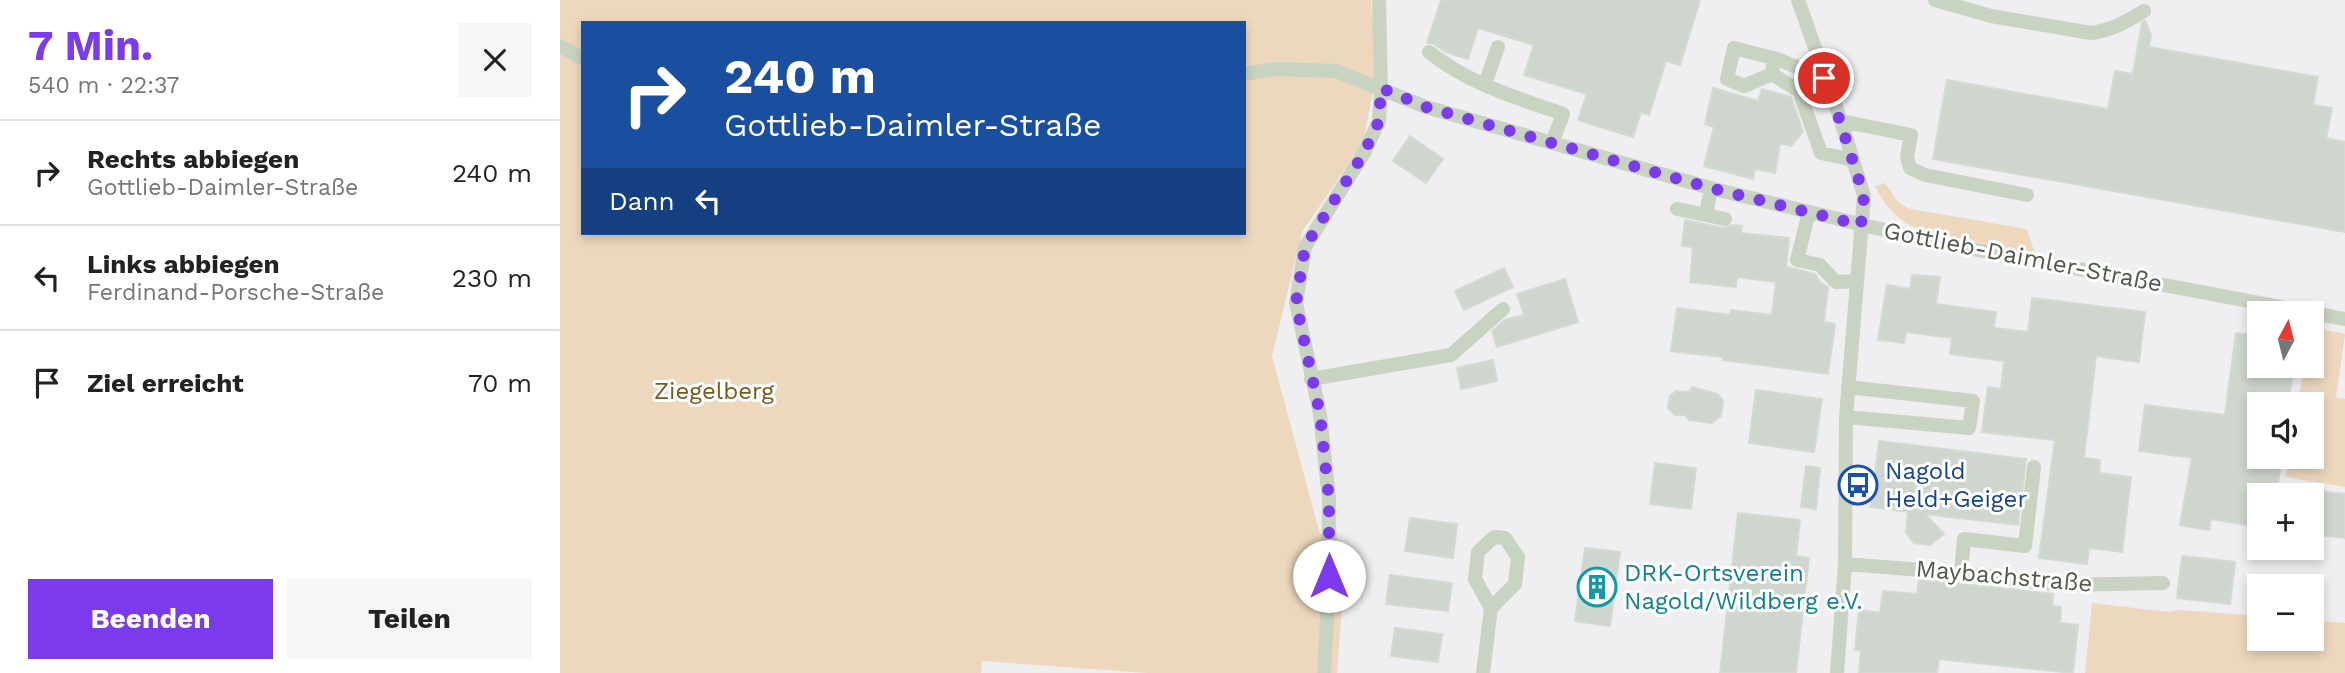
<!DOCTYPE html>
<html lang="de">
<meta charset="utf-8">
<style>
:root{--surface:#fff;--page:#f6f6f6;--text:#222;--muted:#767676;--line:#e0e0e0;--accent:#7c3aed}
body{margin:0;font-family:"Work Sans",sans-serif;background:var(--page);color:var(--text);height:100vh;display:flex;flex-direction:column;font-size:26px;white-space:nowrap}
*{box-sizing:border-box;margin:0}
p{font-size:23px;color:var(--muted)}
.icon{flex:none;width:38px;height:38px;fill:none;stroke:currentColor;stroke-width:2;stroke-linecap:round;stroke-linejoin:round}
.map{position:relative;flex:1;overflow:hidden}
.sheet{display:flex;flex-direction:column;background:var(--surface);width:560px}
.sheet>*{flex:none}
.guide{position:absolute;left:21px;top:21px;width:665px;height:214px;border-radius:0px;box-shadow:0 4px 10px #0003;background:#1a4fa0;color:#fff;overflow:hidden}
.needle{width:46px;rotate:7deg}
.buttons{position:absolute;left:1687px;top:301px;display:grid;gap:14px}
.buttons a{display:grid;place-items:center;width:77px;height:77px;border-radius:0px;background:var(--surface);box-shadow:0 4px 10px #0003;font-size:35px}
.pin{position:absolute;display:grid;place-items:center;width:60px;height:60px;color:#fff;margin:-30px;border:4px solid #fff;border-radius:50%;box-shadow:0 2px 7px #0007}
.me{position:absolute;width:77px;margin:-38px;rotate:0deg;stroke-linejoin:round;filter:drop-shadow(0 0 5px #0008)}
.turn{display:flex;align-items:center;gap:24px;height:147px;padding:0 28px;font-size:32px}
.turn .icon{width:91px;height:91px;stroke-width:2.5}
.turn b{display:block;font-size:49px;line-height:60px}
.then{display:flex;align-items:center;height:66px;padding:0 28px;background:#0003;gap:14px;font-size:26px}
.round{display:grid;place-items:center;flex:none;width:74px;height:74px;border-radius:0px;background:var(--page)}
.head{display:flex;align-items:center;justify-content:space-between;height:119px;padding:0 28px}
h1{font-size:42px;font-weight:700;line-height:52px;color:var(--accent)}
.action{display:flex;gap:14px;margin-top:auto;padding:14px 28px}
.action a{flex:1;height:80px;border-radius:0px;background:var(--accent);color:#fff;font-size:28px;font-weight:700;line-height:80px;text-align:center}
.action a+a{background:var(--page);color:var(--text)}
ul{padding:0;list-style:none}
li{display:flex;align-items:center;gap:21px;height:105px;padding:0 28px;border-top:2px solid var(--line)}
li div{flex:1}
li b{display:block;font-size:26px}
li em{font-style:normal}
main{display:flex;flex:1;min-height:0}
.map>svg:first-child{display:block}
</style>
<main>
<section class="sheet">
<div class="head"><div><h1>7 Min.</h1><p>540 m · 22:37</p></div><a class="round"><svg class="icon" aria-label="close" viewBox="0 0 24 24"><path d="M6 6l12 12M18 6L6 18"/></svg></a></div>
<ul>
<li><svg class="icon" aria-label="right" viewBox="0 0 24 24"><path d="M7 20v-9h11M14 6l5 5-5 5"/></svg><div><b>Rechts abbiegen</b><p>Gottlieb-Daimler-Straße</p></div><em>240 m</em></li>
<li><svg class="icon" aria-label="left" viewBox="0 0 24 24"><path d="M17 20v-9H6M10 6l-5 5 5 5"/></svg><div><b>Links abbiegen</b><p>Ferdinand-Porsche-Straße</p></div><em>230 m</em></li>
<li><svg class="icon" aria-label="arrive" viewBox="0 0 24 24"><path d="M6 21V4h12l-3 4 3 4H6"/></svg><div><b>Ziel erreicht</b></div><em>70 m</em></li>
</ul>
<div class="action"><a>Beenden</a><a>Teilen</a></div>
</section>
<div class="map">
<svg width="1785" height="673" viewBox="0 0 1785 673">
<rect width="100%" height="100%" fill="#efeef1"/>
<path fill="#edd8be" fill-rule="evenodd" d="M0,0h811l5,75 -13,68 -61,89 -30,124 48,178 16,-7 7,66 -6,80h-190l-165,-12 -1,12h-421zM23,23h661v210h-661z
M1325,183l13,19 12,7 117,20 8,25 -115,-24c-23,-10 -34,-22 -45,-44z
M1752,327l33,7 -9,64 9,1v88l-59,-10 3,-20h23v-53h-14l6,-38h8z
M1532,603l77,9 13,-2 77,6v23h53v-19l33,3v50h-260z"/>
<path fill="#cfd6cd" stroke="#d3dad2" stroke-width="2" d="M881,0h259l-20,65 -14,-4 -17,54 -8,-3 -8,25 -55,-17 9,-26 -63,-19 10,-30 -56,-17 -10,31 -22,-7 -12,-8 -7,-1z
M1585,21l6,14 -2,12 169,30 -5,28 19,3 -6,30 19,4v90l-412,-73 14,-79 161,29 7,-38 18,3 9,-51z
M1153,88l45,13 4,-12 29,8 12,35 -12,14 -11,-3 -5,30 -20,-4 -2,10 -49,-13 10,-39 -9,-3z
M850,136l33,23 -17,24 -33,-22z
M1125,220l38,8 10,-3 9,1 -1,7 48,5 -3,29 29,7 5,8 8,5 -4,35 11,2 -7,50 -105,-14v-3l-52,-6 6,-43 53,7 1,-5 41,5 4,-33 -39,-5 -1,10 -46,-5 3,-35 -11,-1z
M944,268l9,19 -49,23 -9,-19z
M1352,275l28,2 -4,27 60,8 -2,16 34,4 4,-34 113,14 -6,50 -43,-6 -12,102 16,2 -1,13 32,4 -9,75 -33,-4 -2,16 -48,-6 16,-118 -73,-8 6,-45 13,2 3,-28 -54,-7 2,-16 -46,-6 -2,11 -26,-3 9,-55 23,4z
M1005,279l13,43 -81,25 -5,-16 13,-11 19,-5 -7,-21z
M1676,333l23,3v30h35l-6,38h-29v53h23l-6,38h-17v32l-48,-8 -2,11 -29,-5 12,-67 -53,-7 6,-46 80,10z
M933,360l4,21 -36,8 -4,-21z
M1132,387l26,7 5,7 -2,15 -9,7 -23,-3 -4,-5h-10l-7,-7 2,-12 6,-5 13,1z
M1196,390l66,9 -8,53 -65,-9z
M1319,441l147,18 -8,66 -93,-11 19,20 -14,11 -16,-2 -8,-10 2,-21 -37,-5z
M1095,463l41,5 -5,41 -41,-5z
M1246,466l14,2 -4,41 -15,-2z
M1755,491l30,3v44l-33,-4z
M1178,513l62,7 -4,36 13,2 -13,115h-76z
M850,518l47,6 -4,34 -48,-7z
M1025,548l35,4 -10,74 -35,-5z
M1622,556l53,6 -5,42 -53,-6z
M830,575l62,8 -4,28 -62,-7z
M1359,579l134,15 -1,12 9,1 -1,16 18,2 -5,48 -134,-14 -2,14h-78l2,-22 -6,-1 4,-40 21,3 3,-22 34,3z
M835,628l47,6 -4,28 -47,-6z"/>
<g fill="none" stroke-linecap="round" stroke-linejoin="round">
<path stroke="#c8d3c2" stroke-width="14" d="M1238,0l43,121 23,75 -18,221 -1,147 -8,109
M1375,0l56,16 100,17c21,-3 35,-11 53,-22
M0,46l23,13
M869,52c38,31 88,46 134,62l-11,29
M1214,58l-2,16 -28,12 -17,-7 7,-31 43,11 47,19
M684,74l32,-5 60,2 90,36 288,82 216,52 415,78
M1212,74l27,17 22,62 32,7
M925,84l13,-37
M1281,121l70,14 -4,22 3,11 15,7 102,20
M1117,209l29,6 5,-27
M1249,212l-12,48 23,5 16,17 20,-1
M1146,215l19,4
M751,379l140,-24 52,-46
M1286,417l123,11 4,-27 -125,-14
M1285,564l116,9 102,12 100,-2
M1401,573l3,-34 61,7 9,-79
M764,673l4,-71 1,-103 -9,-85 -24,-111 9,-56 59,-94 15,-32 2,-33 -2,-88
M923,673l8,-65 -16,-29 3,-27 16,-15 11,1 13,19 -3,27 -24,24"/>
</g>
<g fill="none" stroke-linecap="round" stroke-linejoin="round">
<path stroke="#7c3aed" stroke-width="12" stroke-dasharray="0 21.6" d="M769,576v-77l-9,-85 -24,-111 9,-56 59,-94 15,-32 2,-33 45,19 288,82 147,36 3,-29 -24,-75 -16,-43"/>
</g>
<defs>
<symbol id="bus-ring" viewBox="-11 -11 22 22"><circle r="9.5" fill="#fff" stroke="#1a4fb4" stroke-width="1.5"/><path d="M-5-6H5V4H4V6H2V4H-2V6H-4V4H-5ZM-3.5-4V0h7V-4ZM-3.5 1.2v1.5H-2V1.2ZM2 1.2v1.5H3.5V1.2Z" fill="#1a4fb4"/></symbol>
<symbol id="building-ring" viewBox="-11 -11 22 22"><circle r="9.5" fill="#fff" stroke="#0f9aa8" stroke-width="1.5"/><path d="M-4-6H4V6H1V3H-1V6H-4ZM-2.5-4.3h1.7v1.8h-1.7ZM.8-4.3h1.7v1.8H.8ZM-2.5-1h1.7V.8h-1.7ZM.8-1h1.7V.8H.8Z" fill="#0f9aa8"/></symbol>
</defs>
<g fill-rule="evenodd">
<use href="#bus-ring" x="1276" y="463" width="44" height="44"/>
<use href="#building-ring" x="1015" y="565" width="44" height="44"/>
</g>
<g text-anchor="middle" stroke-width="6" stroke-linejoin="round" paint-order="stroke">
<g font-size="24" fill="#4e5b47" stroke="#fff">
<text transform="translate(1463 257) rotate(11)" y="8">Gottlieb-Daimler-Straße</text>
<text transform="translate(1444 576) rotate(5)" y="8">Maybachstraße</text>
</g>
<g font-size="24" fill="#7a591a" stroke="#fff">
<text x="154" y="399">Ziegelberg</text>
</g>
<g font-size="24" fill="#164399" stroke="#fff" text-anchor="start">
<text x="1325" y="479">Nagold<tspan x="1325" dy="28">Held+Geiger</tspan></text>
</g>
<g font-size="24" fill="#0d838f" stroke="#fff" text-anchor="start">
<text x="1064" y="581">DRK-Ortsverein<tspan x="1064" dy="28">Nagold/Wildberg e.V.</tspan></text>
</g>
</g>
</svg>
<div class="buttons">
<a><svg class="needle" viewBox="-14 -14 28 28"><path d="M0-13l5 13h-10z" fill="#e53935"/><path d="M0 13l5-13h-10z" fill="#767676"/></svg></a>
<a><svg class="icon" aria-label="sound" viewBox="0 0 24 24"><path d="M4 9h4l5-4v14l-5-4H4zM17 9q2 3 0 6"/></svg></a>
<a>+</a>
<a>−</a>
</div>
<div class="pin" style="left:1264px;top:78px;background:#d93025"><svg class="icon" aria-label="arrive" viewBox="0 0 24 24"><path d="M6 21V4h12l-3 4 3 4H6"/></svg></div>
<svg class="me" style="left:769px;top:576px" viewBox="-20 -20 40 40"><circle r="19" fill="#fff"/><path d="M0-13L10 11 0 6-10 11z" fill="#7c3aed"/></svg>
<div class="guide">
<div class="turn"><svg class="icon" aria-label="right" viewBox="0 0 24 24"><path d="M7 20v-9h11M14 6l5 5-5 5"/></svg><div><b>240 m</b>Gottlieb-Daimler-Straße</div></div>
<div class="then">Dann<svg class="icon" aria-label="left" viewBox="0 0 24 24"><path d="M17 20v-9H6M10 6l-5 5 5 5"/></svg></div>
</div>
</div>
</main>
